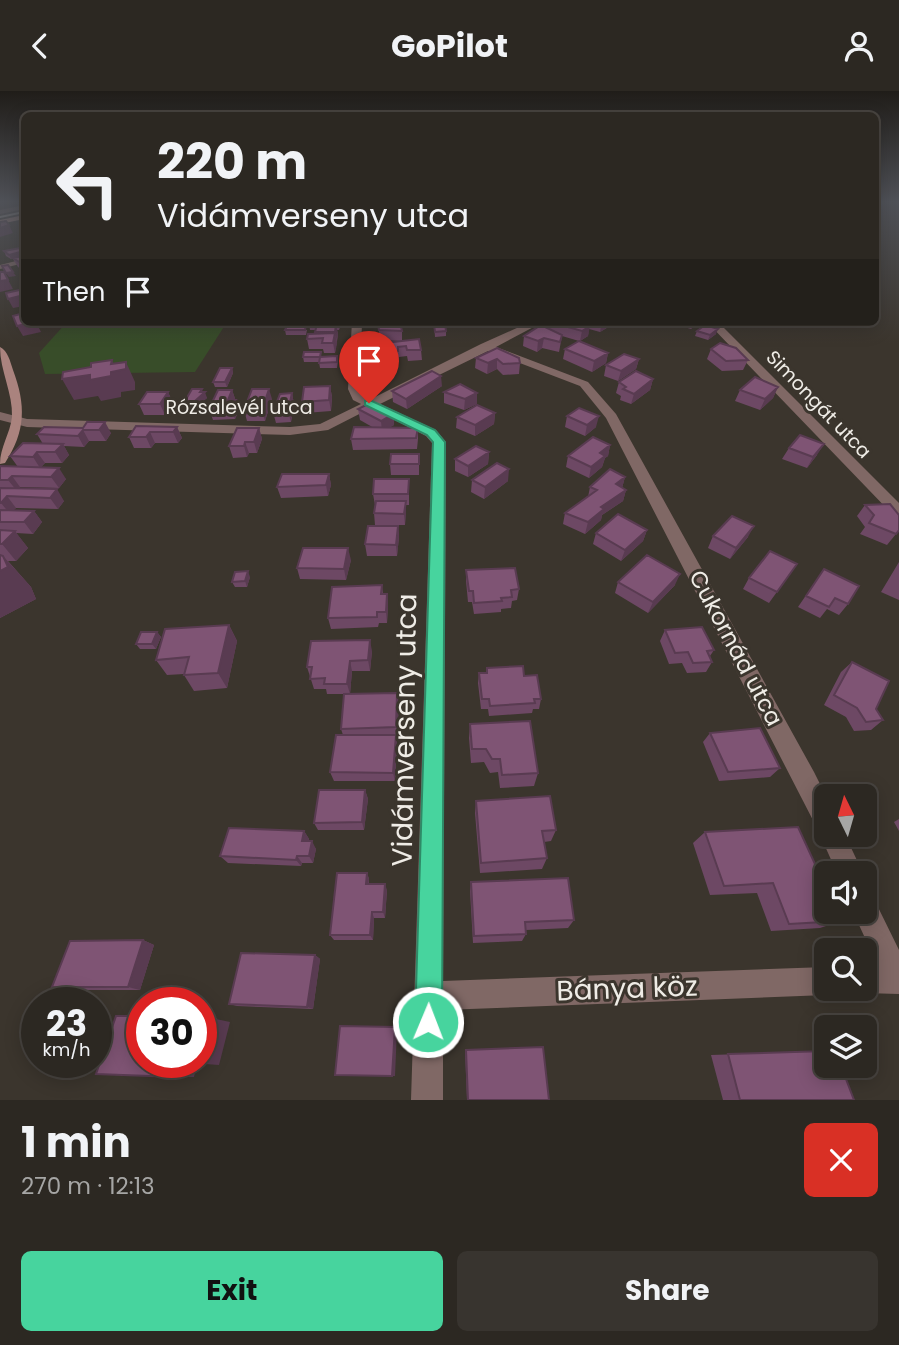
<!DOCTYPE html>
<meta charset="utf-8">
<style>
:root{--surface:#2c2822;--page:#38342f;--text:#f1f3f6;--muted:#a6a6a5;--line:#484440;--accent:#47d49e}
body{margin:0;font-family:Poppins,sans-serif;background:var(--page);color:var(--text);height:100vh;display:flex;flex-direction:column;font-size:26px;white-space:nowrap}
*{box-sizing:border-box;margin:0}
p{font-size:23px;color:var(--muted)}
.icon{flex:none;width:38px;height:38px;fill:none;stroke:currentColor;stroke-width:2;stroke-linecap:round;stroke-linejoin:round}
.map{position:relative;height:1009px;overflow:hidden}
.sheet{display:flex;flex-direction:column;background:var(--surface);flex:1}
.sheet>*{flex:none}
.hud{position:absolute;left:21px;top:21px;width:858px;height:214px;border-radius:10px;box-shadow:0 4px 18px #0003,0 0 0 2px var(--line);background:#2c2822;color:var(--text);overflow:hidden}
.needle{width:46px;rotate:355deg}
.buttons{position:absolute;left:814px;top:693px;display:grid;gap:14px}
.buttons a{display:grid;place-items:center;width:63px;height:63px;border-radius:10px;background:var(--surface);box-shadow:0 4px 18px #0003,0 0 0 2px var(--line);font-size:35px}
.speed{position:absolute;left:21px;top:896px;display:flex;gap:14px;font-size:35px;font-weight:700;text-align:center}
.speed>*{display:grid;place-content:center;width:91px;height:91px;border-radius:50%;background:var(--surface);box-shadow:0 4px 18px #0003,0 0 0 2px var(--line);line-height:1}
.speed small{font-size:18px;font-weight:400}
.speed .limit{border:10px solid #d22;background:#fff;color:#111}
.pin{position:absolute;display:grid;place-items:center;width:60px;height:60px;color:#fff;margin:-72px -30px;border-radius:50% 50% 50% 0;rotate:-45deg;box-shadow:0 0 7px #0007}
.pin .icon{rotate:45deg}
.me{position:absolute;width:77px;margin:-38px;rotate:1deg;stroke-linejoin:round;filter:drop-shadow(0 0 5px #0008)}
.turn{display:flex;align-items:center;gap:24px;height:147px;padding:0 21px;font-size:32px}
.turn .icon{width:91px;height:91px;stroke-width:2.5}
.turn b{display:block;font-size:49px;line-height:60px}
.then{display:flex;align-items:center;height:66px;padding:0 21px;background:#0003;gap:14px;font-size:26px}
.round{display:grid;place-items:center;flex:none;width:74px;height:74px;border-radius:10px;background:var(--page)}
.head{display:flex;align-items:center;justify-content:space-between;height:119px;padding:0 21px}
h1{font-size:42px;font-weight:700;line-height:52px}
.action{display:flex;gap:14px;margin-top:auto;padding:14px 21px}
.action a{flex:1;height:80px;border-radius:10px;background:var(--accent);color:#111;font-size:28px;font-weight:700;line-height:80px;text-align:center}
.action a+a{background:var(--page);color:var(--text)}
header{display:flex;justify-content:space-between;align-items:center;height:91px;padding:0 21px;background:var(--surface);font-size:32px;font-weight:700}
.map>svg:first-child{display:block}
</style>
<header><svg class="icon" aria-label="back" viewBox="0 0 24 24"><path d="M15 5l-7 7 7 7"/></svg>GoPilot<svg class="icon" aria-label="person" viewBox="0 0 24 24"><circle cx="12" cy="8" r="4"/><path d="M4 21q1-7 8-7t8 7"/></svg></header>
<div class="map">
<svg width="899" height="1009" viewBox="0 0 899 1009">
<rect width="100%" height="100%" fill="#3b352d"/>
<path fill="#384d29" d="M67,231h160l-32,50 -150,2 -6,-21z"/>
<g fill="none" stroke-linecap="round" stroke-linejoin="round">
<path fill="#806865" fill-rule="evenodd" d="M24,114v4l-24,5v-4z
M24,168v4l-24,6v-4z
M352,231h10l-2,67 2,6 9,4 110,-55 49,-22h13l-47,25 92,35 28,32 198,358 12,24v39h19l18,38h-26l-17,-38 1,-3 -3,-2 -212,-412 -26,-32 -92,-35 -108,53 56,26 10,12 -3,539 383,-14v22h11l-1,2 -10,4 -383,15v90h-32l21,-657 -6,-7 -55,-28 -43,22 -38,5 -263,-8 -27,-7v-8l27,7 263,8 30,-3 41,-20 -8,-4 -5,-11z
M707,231h11l181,181v14l-5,-1z
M864,802l9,4 26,53v44l-35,-1 -10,-4h10v-24l13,-1 -24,-52h11z"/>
<path fill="#aa837e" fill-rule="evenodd" d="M0,256c8,4 10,14 13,23 13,35 13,61 -8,93l-5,1c0,-17 10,-30 12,-47 1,-24 -12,-46 -12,-70z"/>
<path fill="#c99792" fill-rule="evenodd" d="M24,124v4l-24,5v-4z"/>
<path stroke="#cac7c0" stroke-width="2" d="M0,126l24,-5"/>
</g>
<path fill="#6d4864" d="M4,160l20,5v15l-6,-4 -5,-8h-2l-5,-3z
M309,231h33l-3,8h-2l1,4 -3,19h-11l-1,-4h-14l-2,-10 8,-5v-4h-5z
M488,231h27v2h-12v3h-14z
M550,231h61l-1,4 -10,6 -11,-3 -1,7 -8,5 28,12 -2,10 -14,9 -29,-13 2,-10 14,-8 -17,-5 -3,16 -17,-4 -5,4 -14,-6 1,-10 25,-7z
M683,231h17l-9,7 -10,-3z
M378,232l24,8v10l19,9 1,10 -14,1 -1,-5 -8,1v5l-21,1 -2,-19 25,-3 -21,-1z
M434,233l12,7v5l-11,1z
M287,235l20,4 -1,5h-20l-1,-5z
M697,240l19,3 -8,6 -13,-4z
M497,257l23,15 -1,11 -16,1 -6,-6 -10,5 -12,-6 1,-10z
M711,258l37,11 -5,10 -21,1 -15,-12z
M303,266h19l16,4 -1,7h-17l-1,-6h-15z
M639,268l-3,10 -18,12 -14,-5 2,-11z
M232,277l1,5 -6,14h-12l-2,-5z
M653,288l-3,11 -19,14 -11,-4 1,-4 -5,-3 3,-11z
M330,295l2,11 -1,14 -26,2 -3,-11z
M442,295l-35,23 -14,-7 -1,-11z
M778,296l-5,11 -13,12 -25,-9 5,-11z
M232,299l7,20 -4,9 -22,1 -4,-11z
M168,301l5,11 -8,12h-21l-5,-11z
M203,301l4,6 -10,8h-10l-2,-5z
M444,301l33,1v11l-13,6 -20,-7z
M292,302l2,11 -3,18 -15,1 -3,-11z
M272,308l-7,22h-18l-3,-11z
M358,318l35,5 1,11 -6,3h30v11l-1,10 -64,1 -2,-11 23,-11 -14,-8z
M495,322l-1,11 -19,12 -19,-8 1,-11z
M567,325l29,11 -11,9 -20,-9z
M87,331l24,11 -5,8h-17l-5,6 -20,-1 5,9 -7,8h-17l-4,4 25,12 -7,9 -39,-1 -1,1 45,13 -6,8 -42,-1 -3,2 21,1 8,11 -9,12 -17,-1 12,15 -12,13h-8l23,26 5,12 -36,19v-152l18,1 -8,-11 33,-12 -6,-10 46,-6z
M136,335l41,1 5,11 -4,5h-23l-4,5h-17l-5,-11z
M259,337l3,11 -5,14h-8l-2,4 -14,1 -4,-12z
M610,354l-2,11 -3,2 -3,9 -13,11 -23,-11 2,-11z
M789,357l28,7 -10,13 -25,-9z
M489,361l-1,12 -20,13 -13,-6v-12z
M419,363v21h-28l-1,-11z
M329,383l2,11 -3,11 -47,2 -4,-11z
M625,386l-3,11 4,2 -3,11 -21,14 -1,5 -16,14 -22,-10 2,-11 23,-16 2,-10z
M409,388v26h-3l-1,20h-30l-1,-12 1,-8 -2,-11z
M472,389l36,1 -24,18 -13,-7z
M865,414l31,29 -9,11 -27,-11 5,-7 -8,-11z
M398,435l1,11 -2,19h-30l-2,-12z
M647,439l-4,11 -22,20 -28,-17 3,-11z
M713,445l35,1 -18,22 -22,-11z
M351,469l-5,20 -46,-1 -3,-11z
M899,471v38l-18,-8z
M797,473l-28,39 -26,-14 6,-11z
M824,478l24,35 -9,11 -12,-6 -7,9 -22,-11z
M466,479l53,19 -2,11 -5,1 -1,7 -10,1v3l-27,2 -2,-12h-4l-2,-21z
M250,486l-3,10h-12l-3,-5z
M618,491l57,3 -27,28 -33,-20z
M382,494l1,9h4l1,11 -1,18h-8l-1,4 -47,2 -3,-11z
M229,534l8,16 -10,47 -33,3 -10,-16v-1l-17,1 -11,-15z
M665,539l49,20 -4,6 2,6 -6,10 -19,1 -5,-10 -13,1 -9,-23z
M157,541l4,5 -5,12h-16l-4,-5z
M372,560l-2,20h-18l-2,23h-23l-1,-5h-12l-7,-22z
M852,571l24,47 7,11 -12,10 -17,1 -8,-14 -22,-12 17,-33z
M487,577l37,8 17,23 -2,10h-6l-1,4 -43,3 -1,-7h-7l-3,-26 1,-10h8z
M399,612l-2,34h-1l1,8 -2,36h-61l-4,-9 13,-37 -2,-6z
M470,633l68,49 -4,13 -34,2 -2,-16 -8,1 -6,-11 -13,1 -2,-25z
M710,642l70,35 -10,9 -51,4 -16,-39z
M365,699l3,9 -4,31h-46l-4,-7z
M476,710l80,29 -5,11 -7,1 3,16 -5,11 -62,4 -5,-60z
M899,728v12l-5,-9z
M304,740l5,8v2l7,8 -3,14h-11l-1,3 -73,-3 -8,-7z
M705,741l136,89 -21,7 -49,3 -14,-38 -47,2 -17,-52z
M367,782l2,6v5l18,6 -2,28h-11l-1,22h-39l-4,-5z
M471,791l103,38 -6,8 -42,2v4l-4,7 -49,2 -3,-52z
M143,849l11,5 -14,45h-73l-15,-3z
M315,864l5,4 -7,50 -76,-3 -8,-2z
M466,959l83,50h-82l-2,-49z
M826,960l28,49h-131l-12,-45z"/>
<path fill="#593b51" d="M9,134l4,8 -13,4v-9z
M24,160v5l-13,3 -2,-4z
M4,181l9,17 -13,3v-11z
M13,181l3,4 -7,1 -3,-4z
M24,204v11l-11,2 -5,-9z
M36,231l5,10 -18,4 -6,-10z
M602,231h9l-1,4 -10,6z
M695,231h5l-9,7 2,-5z
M336,233l2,10 -1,8 -2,-10z
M590,235l-2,10 -8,5 2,-10z
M718,238l-2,5 -8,6 2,-5z
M335,242l2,11 -2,9 -2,-10z
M544,247l-2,10 -5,4 1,-11z
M608,262l-2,10 -14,9 2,-11z
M497,268v10l-10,5 1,-11z
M639,268l-3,10 -18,12 3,-10z
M112,269l5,11 9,-9 9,20v8l-14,2v5l-20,4 -3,-5 -24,4 -12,-21 28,-4 21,-11z
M232,277l1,5 -6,14 -2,-5z
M441,285l1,10 -35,23 -1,-10z
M653,288l-3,11 -19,14 3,-10z
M330,295l2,11 -1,14 -2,-11z
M778,296l-5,11 -13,12 5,-11z
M202,298l1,5 2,-2 2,6 -10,8 -2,-5z
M269,298l3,10 -7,22 -3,-11z
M232,299l7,20 -4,9 -7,-19z
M168,301l5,11 -8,12 -5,-11z
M292,302l2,11 -3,18 -3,-11z
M477,302v11l-13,6 1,-11z
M495,322l-1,11 -19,12v-11z
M393,323l1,11 -12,7 -1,-11z
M599,325l-3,11 -11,9 2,-11z
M105,331l6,11 -5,8 -7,-11z
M177,336l5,11 -4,5 -5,-11z
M259,337l3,11 -5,14 -3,-11z
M83,339l6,11 -5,6 -6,-11z
M150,341l5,11 -4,5 -5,-11z
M245,351l4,11 -2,4 -3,-11z
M63,353l6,11 -7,8 -7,-11z
M824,353l-7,11 -10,13 6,-11z
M610,354l-2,11 -3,2 -3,9 -13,11 2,-11 9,-14z
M37,361l8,11 -5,5 -7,-11z
M489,361l-1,12 -20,13v-11z
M59,377l7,11 -7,9 -8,-11z
M509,378l-1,12 -24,18 1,-12z
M329,383l2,11 -3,11 -2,-11z
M12,385l8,11 -3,4 -9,-11z
M625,386l-3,11 -6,-4z
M57,398l7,12 -6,8 -8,-11z
M626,399l-3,11 -21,14 -1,5 -16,14 3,-12 13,-15z
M7,405l9,12 -6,6 -9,-11z
M406,410v12l-1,12 -1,-11z
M34,420l8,11 -9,12 -9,-12z
M398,435l1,11 -2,19 -1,-11z
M754,435l-6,11 -18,22 6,-11z
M647,439l-4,11 -22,20 4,-11z
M15,440l13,17 -12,13 -14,-17z
M348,457l3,12 -5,20 -2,-11z
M3,465l28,31 5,12 -36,19v-47z
M248,480l2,6 -3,10 -2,-6z
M680,483l-5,11 -27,28 5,-11z
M387,503l1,11 -1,18 -1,-11z
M229,534l8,16 -10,47 -9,-15z
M157,541l4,5 -5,12 -4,-5z
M370,549l2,11 -2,20 -2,-11z
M350,570l2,10 -2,23 -3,-10z
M397,602l2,10 -2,34 -1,-10z
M396,644l1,10 -2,36 -2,-8z
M365,699l3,9 -4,31 -2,-8z
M304,740l5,8 -2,9 -5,-7z
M312,750l4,8 -3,14 -4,-7z
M297,765l5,7 -1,3 -5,-6z
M367,782l2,6 -1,11 -2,-6z
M385,793l2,6 -2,28 -2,-6z
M372,821l2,6 -1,22 -3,-5z
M143,849l11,5 -14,45 -12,-3z
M315,864l5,4 -7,50 -6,-2z
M216,928l14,3 -11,43 -14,-1z
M395,936l2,2 -2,47h-3z
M181,972l16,1 -3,13h-17z"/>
<path fill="#7f5474" stroke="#593b51" stroke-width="2" d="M6,130l3,4 -9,3v-6z
M20,157l4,3 -15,4 -5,-4z
M23,165h1v9l-11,-7z
M8,174l5,7 -7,1 -4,-7z
M0,181h4l4,8 -8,1z
M24,198v6l-16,4 -2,-6z
M24,222v9h11l-18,4 -4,-10z
M400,231l2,9 -23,-1 -1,-7z
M550,231h23l17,4 -8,5z
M445,232l1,8 -11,1 -1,-8z
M317,233h19l-1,8h-20z
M306,234l-1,5h-20l2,-4z
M541,234l21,10 -2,7 -16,-4 -6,3 -14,-5z
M705,234l13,4 -8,6 -13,-4z
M335,242l-2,10h-11l1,-5 -16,1 1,-5z
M419,248l2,11h-14l-1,-4 -8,1v4l-21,2 -1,-9z
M579,250l29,12 -14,8 -29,-12z
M720,252l16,5 12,12 -22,1 -15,-12z
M497,257l22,10 1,5 -17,1 -6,-5 -9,4 -12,-5z
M304,261h17l-1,5h-17z
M624,263l15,5 -18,12 -15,-6z
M337,265v6l-18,1 1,-6z
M112,269l-1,4 15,-2v7l-15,3v4l-21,4v-5l-28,4 1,-7 28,-5v-4z
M220,277h12l-7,14h-12z
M432,280l9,5 -35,23 -14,-8z
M636,280l17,8 -19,15 -11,-5 3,-2 -7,-5z
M755,286l23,10 -13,12 -25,-9z
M460,293l17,9 -12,6 -21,-7z
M330,295l-1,14 -27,2 2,-15z
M192,298h10l-2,3h5l-10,9h-10z
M252,298h17l-7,21h-18z
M218,299h14l-4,10h8l-4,9h-23z
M147,301h21l-8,12h-21z
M292,302l-4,18 -15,1 7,-18z
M370,312l23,11 -12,7 -23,-12z
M477,314l18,8 -20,12 -18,-8z
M579,317l20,8 -12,9 -20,-9z
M87,331h18l-6,8h-16l-5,6 -41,-2 7,-7 39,1z
M136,335l41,1 -4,5h-23l-4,5h-17z
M354,336l64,1 -2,10 -65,1z
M237,337h22l-5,14h-9l-1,4h-15z
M800,344l24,9 -11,13 -24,-9z
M593,346l17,8 -10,8 5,3 -14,11 -23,-11z
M23,352l40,1 -8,8h-18l-4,5 -23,-1z
M476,355l13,6 -21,14 -13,-7z
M391,363h28v10h-29z
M497,372l12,6 -24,18 -13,-7z
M0,375l59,2 -8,9 -39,-1 -4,4h-8z
M610,378l15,8 -9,7 10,6 -25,17 3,2 -16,13 -23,-9 32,-23 -7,-3z
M282,383h47l-3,11 -49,2z
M374,388h35l-1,15h-35z
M0,397l57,1 -7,9 -43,-2 -6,7h-1z
M376,410h30l-2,13 -30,-1z
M890,413l9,11v15l-3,4 -27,-11 5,-8 -9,-10z
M0,419l34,1 -10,11h-24z
M618,423l29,16 -22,20 -29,-17z
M732,425l22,10 -18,22 -23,-12z
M368,435h30l-2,19 -31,-1z
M0,439l15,1 -13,13h-2z
M303,457h45l-4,21 -47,-1z
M770,460l27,13 -20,28 -28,-14z
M0,464l3,1 5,11 -8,4z
M647,464l33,19 -27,28 -35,-20z
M515,477l4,21 -8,1 1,7 -11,1 1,3 -28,2 -1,-12h-4l-3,-21z
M824,478l35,17 -11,18 -13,-6 -6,9 -23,-11z
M248,480l-3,10 -13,1 3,-10z
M382,494l-1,9h6l-1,18h-9v5l-49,1 4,-31z
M229,534l-11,48 -34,2 5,-18 -33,3 9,-31z
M702,536l12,23 -7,1 5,11 -19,1 -5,-11 -13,1 -10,-23z
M141,541h16l-5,12h-16z
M370,549l-2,20 -18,1 -3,23h-23l1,-6 -15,1 2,-12h-5l4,-26z
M852,571l37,19 -13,28 7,11 -17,2 -9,-14 -23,-13z
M523,575l1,10 13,-1 4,24h-7l1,4 -45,3 -1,-7h-7l-3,-26h8v-5z
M397,602l-1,34 -55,2 3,-35z
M530,630l8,52 -36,2 -2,-16h-8l-6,-10h-14l-2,-25z
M760,637l20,40 -52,4 -18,-39z
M336,644h60l-3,38 -63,-1z
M319,699h46l-3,32 -48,1z
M550,705l6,34 -14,1 5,27 -66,5 -5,-62z
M798,736l28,61v24h11l4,9 -52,3 -16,-41 -49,3 -19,-54z
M229,737l75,3 -2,10h10l-3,15h-12l-1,4 -76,-4z
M337,782h30l-1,11h19l-2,28h-11l-2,23h-40z
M568,787l6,42 -49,2 1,12 -52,2 -3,-54z
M143,849l-15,47h-76l18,-46z
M241,862l74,2 -8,52 -78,-3z
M116,925h26v46h59v-43h15l-11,45 -24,-1 -4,14 -81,-3z
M340,935l55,1 -3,49 -57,-1z
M543,956l6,53h-81l-2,-50z
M826,960v15h15l13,34h-114l-12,-46z"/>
<linearGradient id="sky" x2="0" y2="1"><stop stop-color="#201d19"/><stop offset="0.44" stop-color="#4f5157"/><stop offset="1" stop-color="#4f5157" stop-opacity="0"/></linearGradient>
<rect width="899" height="252" fill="url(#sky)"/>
<path fill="#47d49e" stroke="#2e8a67" stroke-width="2" d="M365,310h7l63,29 10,12 -3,580 -4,9 -10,4 -9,-4 -4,-9 18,-580 -6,-7 -62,-30z"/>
<g text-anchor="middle" stroke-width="6" stroke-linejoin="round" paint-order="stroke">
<g font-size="19" fill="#efece6" stroke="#3b352d">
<text transform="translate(819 313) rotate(46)" y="7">Simongát utca</text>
<text x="239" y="323">Rózsalevél utca</text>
</g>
<g font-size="23" fill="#efece6" stroke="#3b352d">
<text transform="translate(736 557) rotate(62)" y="8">Cukornád utca</text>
</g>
<g font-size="28" fill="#efece6" stroke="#3b352d">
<text transform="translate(404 639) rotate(-89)" y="10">Vidámverseny utca</text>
<text transform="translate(627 897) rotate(-2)" y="10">Bánya köz</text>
</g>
</g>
</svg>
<div class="buttons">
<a><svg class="needle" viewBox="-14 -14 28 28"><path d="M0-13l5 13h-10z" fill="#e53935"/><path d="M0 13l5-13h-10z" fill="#a6a6a5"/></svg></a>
<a><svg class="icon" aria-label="sound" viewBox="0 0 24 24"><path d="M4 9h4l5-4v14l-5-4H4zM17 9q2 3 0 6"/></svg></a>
<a><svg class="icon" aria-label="search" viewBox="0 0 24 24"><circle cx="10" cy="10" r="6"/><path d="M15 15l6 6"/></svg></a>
<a><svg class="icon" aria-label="layers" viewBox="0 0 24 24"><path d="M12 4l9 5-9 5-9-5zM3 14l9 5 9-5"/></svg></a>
</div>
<div class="speed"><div>23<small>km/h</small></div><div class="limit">30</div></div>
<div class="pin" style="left:369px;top:312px;background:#d93025"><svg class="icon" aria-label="arrive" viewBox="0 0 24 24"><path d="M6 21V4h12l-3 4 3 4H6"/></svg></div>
<svg class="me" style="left:428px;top:931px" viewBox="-20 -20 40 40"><circle r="17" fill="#47d49e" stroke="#fff" stroke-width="3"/><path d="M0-11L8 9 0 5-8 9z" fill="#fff"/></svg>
<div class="hud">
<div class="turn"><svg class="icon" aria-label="left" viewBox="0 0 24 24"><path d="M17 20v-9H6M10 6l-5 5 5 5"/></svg><div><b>220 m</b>Vidámverseny utca</div></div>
<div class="then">Then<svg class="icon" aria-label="arrive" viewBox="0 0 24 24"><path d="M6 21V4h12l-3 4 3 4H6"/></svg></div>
</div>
</div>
<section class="sheet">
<div class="head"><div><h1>1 min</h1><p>270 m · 12:13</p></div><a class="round" style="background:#d93025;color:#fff"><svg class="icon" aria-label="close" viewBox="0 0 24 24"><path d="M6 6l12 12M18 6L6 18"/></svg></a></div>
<div class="action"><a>Exit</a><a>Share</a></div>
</section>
